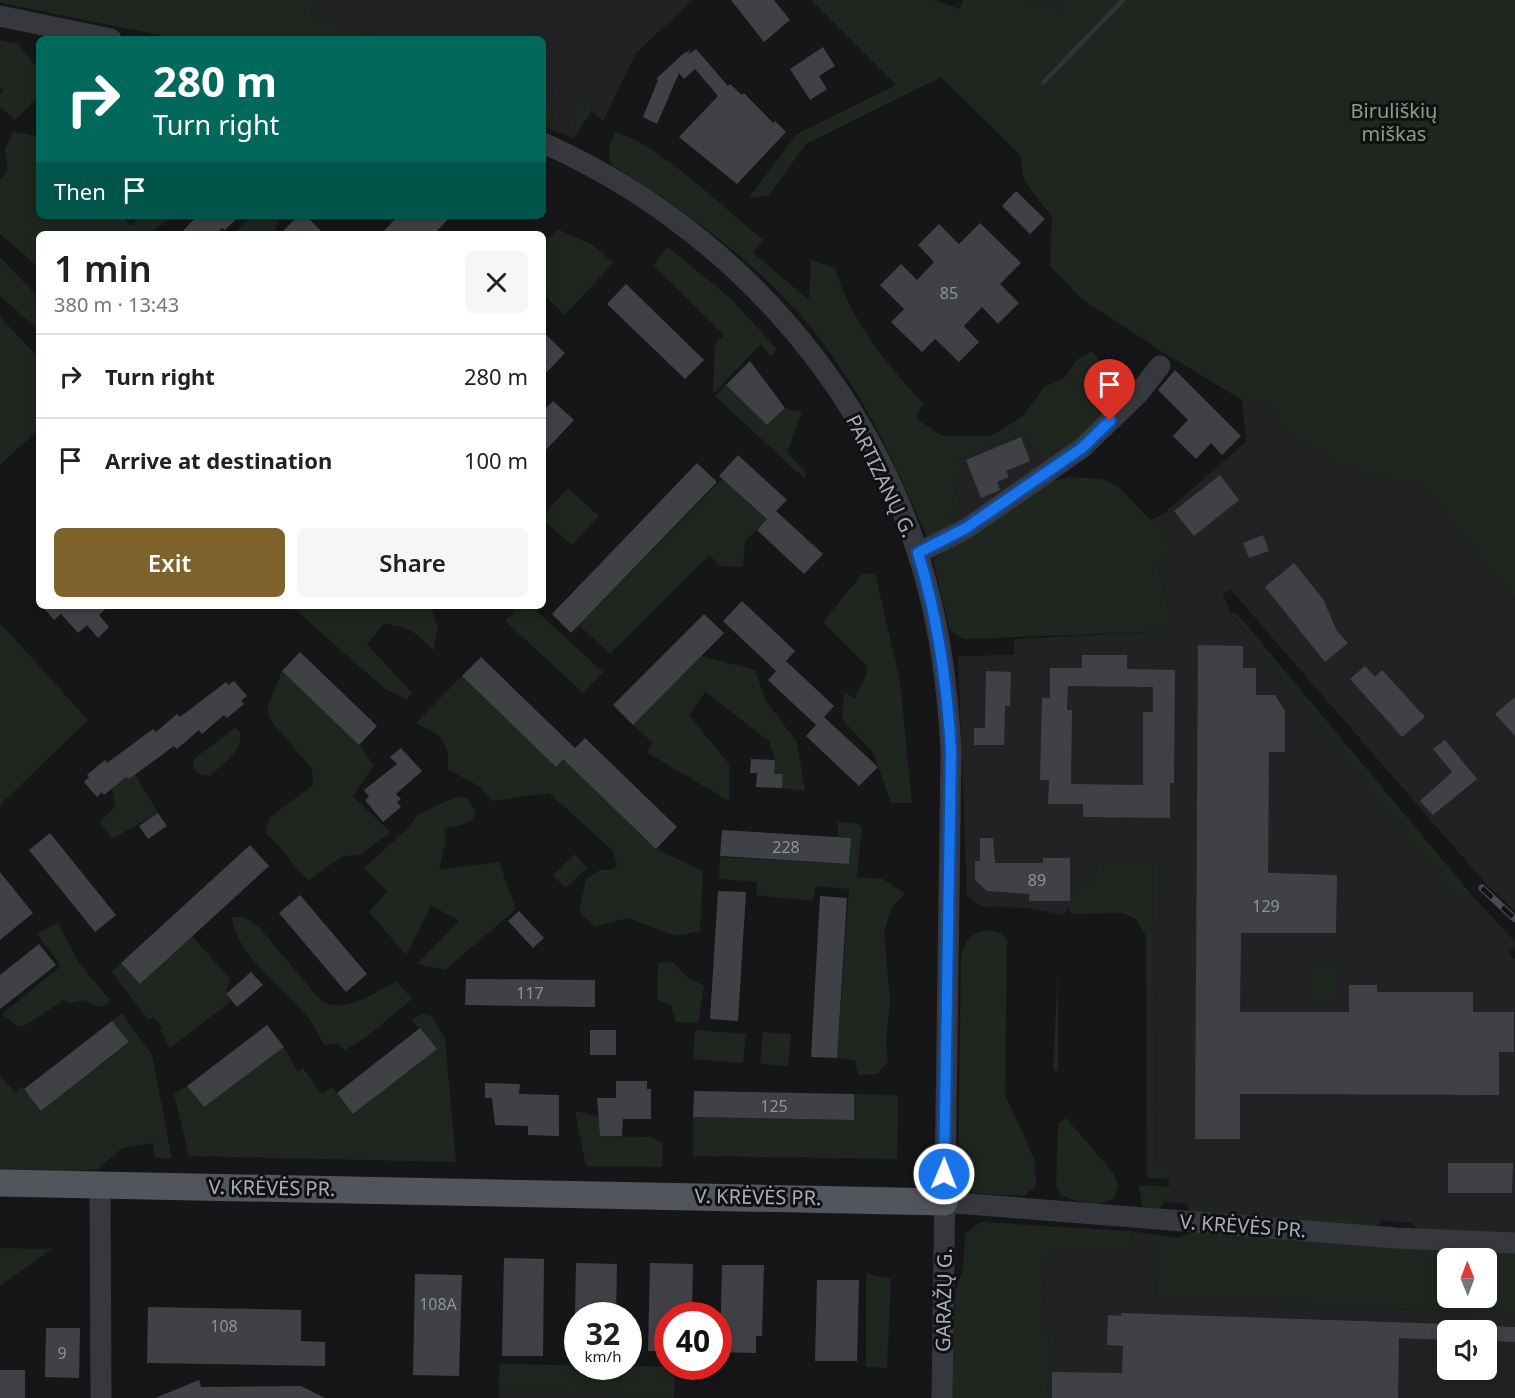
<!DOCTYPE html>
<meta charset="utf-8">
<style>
:root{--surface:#fff;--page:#f6f6f6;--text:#202124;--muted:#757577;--line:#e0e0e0;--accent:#7e622b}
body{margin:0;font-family:"Noto Sans",sans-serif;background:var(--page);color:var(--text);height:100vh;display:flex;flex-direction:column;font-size:22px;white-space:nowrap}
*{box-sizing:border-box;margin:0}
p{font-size:20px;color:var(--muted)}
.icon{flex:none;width:33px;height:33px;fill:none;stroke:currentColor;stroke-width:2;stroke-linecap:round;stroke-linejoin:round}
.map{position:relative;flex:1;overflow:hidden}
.panel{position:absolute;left:36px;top:231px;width:510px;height:378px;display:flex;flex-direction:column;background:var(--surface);border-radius:9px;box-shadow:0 3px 9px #0003}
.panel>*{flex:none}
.guide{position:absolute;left:36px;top:36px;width:510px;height:183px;border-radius:9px;box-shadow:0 3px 9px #0003;background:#00695c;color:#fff;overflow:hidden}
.needle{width:39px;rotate:359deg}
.controls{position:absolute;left:1437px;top:1248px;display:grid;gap:12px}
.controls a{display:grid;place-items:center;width:60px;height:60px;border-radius:9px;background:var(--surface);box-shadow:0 3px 9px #0003;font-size:30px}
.speed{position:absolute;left:564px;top:1302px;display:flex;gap:12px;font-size:30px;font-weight:700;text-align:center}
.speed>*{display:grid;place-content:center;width:78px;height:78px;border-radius:50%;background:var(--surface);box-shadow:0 3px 9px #0003;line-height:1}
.speed small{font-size:15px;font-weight:400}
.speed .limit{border:9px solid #d22;background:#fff;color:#111}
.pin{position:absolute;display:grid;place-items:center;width:51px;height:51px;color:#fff;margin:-62px -26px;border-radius:50% 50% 50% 0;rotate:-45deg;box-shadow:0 0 6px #0007}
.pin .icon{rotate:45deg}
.me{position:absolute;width:66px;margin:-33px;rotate:1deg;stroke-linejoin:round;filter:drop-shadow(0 0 4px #0008)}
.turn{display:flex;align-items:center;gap:21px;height:126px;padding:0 18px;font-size:27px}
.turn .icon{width:78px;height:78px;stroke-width:2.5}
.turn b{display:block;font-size:42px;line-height:51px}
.then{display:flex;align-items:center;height:57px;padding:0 18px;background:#0003;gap:12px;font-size:22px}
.round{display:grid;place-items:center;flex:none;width:63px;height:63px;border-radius:9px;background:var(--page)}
.overview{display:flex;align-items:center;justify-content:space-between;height:102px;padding:0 18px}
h1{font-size:36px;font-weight:600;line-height:45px}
.action{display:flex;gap:12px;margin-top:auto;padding:12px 18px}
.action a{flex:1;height:69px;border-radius:9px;background:var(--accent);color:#fff;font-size:24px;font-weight:600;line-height:69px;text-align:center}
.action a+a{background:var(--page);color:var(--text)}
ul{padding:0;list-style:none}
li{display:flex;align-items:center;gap:18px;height:84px;padding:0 18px;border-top:2px solid var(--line)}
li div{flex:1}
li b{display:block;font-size:22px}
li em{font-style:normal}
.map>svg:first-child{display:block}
</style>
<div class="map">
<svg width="1515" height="1398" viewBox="0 0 1515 1398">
<rect width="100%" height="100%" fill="#161618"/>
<path fill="#222225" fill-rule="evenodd" d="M314,0h379l-57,53 -33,68 -25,-21 -12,35 -20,-7 11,-20 -13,-4 2,-8 7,-4 -10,-3v-50h-158l-76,-24z
M1024,0h37l5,13z
M1242,400l31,4 72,64 77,17 93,115v311l-28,-26 -257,-296 -7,5 7,17 126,164 103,127 12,-8 44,48v4l-6,6 6,8v275l-101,-9 -1,-3 -247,-21 3,-6v-31h-15l5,-301 -61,-2 -7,23 -21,6v12l-6,12 -36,-7 -48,-2 -13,-10 -9,-240 56,-1v-16l156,-8v-17l-13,-52 18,-16 -25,-26 13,-6 83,-72z
M1024,433l21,35 -91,60 -6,-13 14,-8 -10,-27 5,-20z
M1130,1231l19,3 -2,9 12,7 -2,48h33l325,16v84h-468l2,-68h-9l6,-71 5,-5 81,-1zM1448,1330h38v40h-38z
M500,1364l175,3 -1,31h-175z"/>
<path fill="#1e261f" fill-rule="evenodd" d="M0,0h314l-5,15 76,24h-206l-178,-36z
M811,0h122l27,9 3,-9h61l41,12 -4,-12h454v600l-93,-114 -77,-18 -68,-42 -5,-22 -30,-4 -78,-47 -82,-54 -32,-33 2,-49 -28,-36 -4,-26 -79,-78 -135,67 -38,52 -19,2 48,-64 99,-49z
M0,40l18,4 21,27v25l-24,24 -15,-13v-12l4,-5 -4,-3z
M543,89l10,3 -1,5 -6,-1 -2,8 13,4 -11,20 -3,-1z
M577,100l14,4v9l-18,25 -7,-3z
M17,132l22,5v79h82l10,10 10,-10h29l-18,18h-113v34l-39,-34v-55l8,-8 -3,-22 7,-16z
M615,132c45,12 112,80 149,108l-11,13 56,47 2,-40 24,8c15,52 52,96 88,135l-7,13 4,5 22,15h49l32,-20 21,-29 19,-8 16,-21 13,-7 34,41 -43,46 -38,30 -21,-35 -67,27 5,15 -10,5 10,27 -14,8 6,13 -17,11 -11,-3c-30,-73 -64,-145 -114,-207 -55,-67 -127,-119 -200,-164 -6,-13 -2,-21 3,-33z
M252,216h24l2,5 -3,13h-43z
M557,229l36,16 20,18 -48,52 -22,-21v-48z
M668,247l62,51 47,51 -6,7 -10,-12 -48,50 2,-50 9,-9 -71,-70z
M0,257l39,41v32l-39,-34z
M0,317l39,41v71l-39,36z
M726,385l41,40 18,-17 17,4 -15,40 20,22 -3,4 -89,-82z
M1069,477l32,2 17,7 57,60 -18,16 13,52 1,17 -207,8 -14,-9 -17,-71 112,-76z
M722,479l45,40 -22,22 -2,26 -22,-1 -12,-11 -99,99 -31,-29z
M568,488l31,28 -27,29 -29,-25v-4z
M875,573l25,108 12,122h-21l-17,-49 -32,-35 2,-27 11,6 10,-20 3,-11 -45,-45 39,-48z
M291,606h140l7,23 -5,22c-13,-17 -27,-26 -49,-27l-17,20 45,49 -5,6 -21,-9z
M519,606h12l72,66 -20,21 -78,-72z
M1230,611l9,5 232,278 -12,8 -103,-127z
M0,623l88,97 -88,85z
M701,656l54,14 11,31 31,41 8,49 -23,-3 1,-13 -9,-1 1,-14 -6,-19 -64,-49 -16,23 40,49v37l-83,-49 7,-9 -20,-18z
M282,671l77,74 15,20 -21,31 37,36 -30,23 -18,1 -33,24c-18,-13 -24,-33 -43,-45l3,-17 44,-33 -1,-16 -44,-52v-10z
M462,676l94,90 7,-7 93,90 47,22 -3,60 -23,5 -50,-18 -32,9 -16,-15 7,-33 14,-9h11l6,-5 -4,-14 -64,-58 -57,8 -13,-15 -32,-17c5,-28 -9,-35 -31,-46z
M235,728l5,4c4,19 -18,32 -30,44l-12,-2 -5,-8 2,-8z
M135,774l23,39 -46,26 -12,-17 16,-16 -4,-18 14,-11 3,2z
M456,797l11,1 9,13c-4,17 -19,12 -32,19l2,10 -7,30 60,-8 17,47 -71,61 -28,-6 42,-43 -28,-16 -25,50 -37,-43 18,-21 -23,-23 43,-39 10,-14z
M838,822l20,1 4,5 -5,49 26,2 22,14 -14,16 -7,24 6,66 -4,43 2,20 -11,12 -19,1 -3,-14 -18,-3 12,-169 -33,-3 -3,15 -57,-6 1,-13 -38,-3 1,-22 129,7 2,-26 -13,-1z
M575,854l12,14 -22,20 -12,-13z
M1098,862l61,1 -5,301 15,1 1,14 -23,-1 -1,-242 -10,-17 -13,-6 -51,1 -4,-5 2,-18 21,-6z
M244,917l15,10 63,75c26,10 52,-8 74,-21l16,18 -47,39 -20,12 -7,-6 -14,1c-5,-8 -8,-17 -14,-25 -22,-29 -75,-65 -78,-103z
M58,923l21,40 31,37 -7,6h-8l-11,-6 -13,3 -7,-3 -38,25 -9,1 -15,-12 59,-48 -24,-33z
M991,930l9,3 7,7 -2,154 30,67 1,25 -12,10 -50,-3 -5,-3 -11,-13 3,-221c5,-18 11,-24 30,-26z
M192,936l38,43 -4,15 5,7 -61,47 -10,-18 2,-2 -8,-11 -6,2 -36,-47 9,-9 19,20z
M673,962l14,15 17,9 -6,37 -22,-1 -5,-16 -14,-7 1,-36z
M1309,965h31v35h-31z
M1058,968v102l-3,2 -2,-5z
M122,1013l30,42 20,104 -17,-1 -2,-15 -31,5 -24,21 -38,3 -60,-2v-94l15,16 7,-6 19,25 88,-68 -17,-22z
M421,1014l10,2 14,22 11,124 -267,-6 -15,-62 13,-8 17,21 80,-60 14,25 5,-4 19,26 10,-7 22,27 82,-65 -24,-29z
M695,1030l51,4 -3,29 -50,-4z
M763,1032l28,2 -3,32 -28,-2z
M854,1094l44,1 -1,64 -204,-3v-39l160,3z
M578,1111l22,7 1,18 48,1 14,5 -1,25 -76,-1 -11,-54z
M1066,1118l48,56 4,11 -4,14c-18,8 -37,4 -54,-5l-4,-11 2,-59z
M1191,1167l214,19 1,2 -215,-18 -2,-2z
M1139,1185l30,2v9l-10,14 -17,-3z
M1187,1204l196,16 -8,7 -185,-15z
M980,1222l150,9 5,20 -3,3h-81l-5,5 -6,70 9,1 -2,68h-95l3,-107 8,-21 2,-36z
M1413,1223l77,4 -11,6 -61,-3z
M1193,1232l322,19v63l-325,-16h-33l2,-48 -12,-7 2,-9 27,4zM1448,1258h38v40h-38z
M0,1248l52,1 -52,37z
M866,1273l25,6 -4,89 -21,-1z
M500,1364l175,3 -1,31 -175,-11z"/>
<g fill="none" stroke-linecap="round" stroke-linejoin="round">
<path stroke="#2c353c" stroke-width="4.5" d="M1043,83l80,-83"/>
</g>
<path fill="#404145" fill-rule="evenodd" d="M731,0h43l16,20 -26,22z
M823,47l12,19 -16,10 8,13 -17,11 -20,-31z
M696,49l32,37 2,-2 12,11 2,-2 29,30 2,-2 11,11 -49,52 -58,-47 39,-41 -23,-27 -11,10 -5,-6 -22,51 -14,-7 15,-37 -2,-1 27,-25 8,-4 -3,5z
M1016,191l29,28 -15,15 -28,-28z
M197,216h42l-14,14 -3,-2 -6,6h-36z
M298,216h8l18,18h-44z
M398,216h53l-17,18h-53z
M980,223l41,40 -21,21 19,19 -21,21 -16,-17 -18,19 15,16 -20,20 -24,-23 -13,13 -31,-30 13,-13 -24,-24 21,-21 16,16 17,-18 -16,-17 21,-21 20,20z
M626,284l78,76 -19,19 -78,-75z
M543,332l22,21 -22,23z
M750,361l35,47 -18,17 -41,-40z
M1175,370l66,66 -19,19 -11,-12 -15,16 -23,-23 15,-16 -30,-30z
M553,401l21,19 -31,33v-42z
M1021,437l9,24 -24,10 3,6 -12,5 3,8 -19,8 -15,-38z
M738,455l49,45 -11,11 47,43 -19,20 -47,-44 10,-11 -48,-43z
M697,463l20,19 -146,151 -19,-19z
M1220,475l19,25 -45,36 -20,-25z
M1263,535l6,16 -20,7 -6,-15z
M1294,563l29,36 14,32 11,12 -23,19 -60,-75z
M742,601l53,50 -9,10 48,45 -10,11 54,50 -19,19 -53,-50 10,-11 -48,-45 8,-9 -53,-50z
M42,606h67l-10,9 10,12 -11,11 -11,-13 -9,8 -17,-19 -7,6z
M704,614l20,19 -91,92 -20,-20z
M1198,645l45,1v22h13v27h19l10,16v41h-16l-1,121 69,2 -1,58h-95l-1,79h109v-27h28v7h96v20h41v40h-15v43l-259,-1v45h-45z
M300,652l77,74 -18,19 -77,-74z
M1082,655h45v14l48,1 -1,113h-4v35l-87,-1v-13h-35l1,-24h-9l2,-82h8v-30h32zM1068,686l85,1v25h-10v73l-72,-1 1,-74h-5z
M481,657l94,91 10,-10 92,89 -21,22 -93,-90 -7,8 -94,-91z
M1365,666l10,11 7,-7 43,47 -23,20 -52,-58z
M986,671l25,1 -1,34h-5l-1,39h-30v-17h11z
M234,681l13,15 -6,5 3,3 -17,14 -3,-3 -22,19 -3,-4 -22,19 -3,-3 -45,33 -3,-2 -22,18 -2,-3 -5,5 -13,-15 5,-5 -2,-2 18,-15 2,3 46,-34 3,3 21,-18 3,3 46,-35 2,3z
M1515,697v39l-20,-22z
M1445,740l32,39 -44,36 -13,-14 32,-29 -19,-23z
M401,748l21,23 -26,23 5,5 -4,3 4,5 -18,15 -18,-22 4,-3 -5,-7 33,-26 -7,-7z
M751,759l24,1 -1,14h9l-1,14 -26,-1 1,-14h-7z
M158,813l9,13 -19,13 -9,-13z
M722,830l129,8 -2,26 -129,-8z
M50,833l66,82 -21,17 -66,-82z
M980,838h13l2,25h48v-5h27v43h-41v-7l-42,-3 -12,-11v-19h5z
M250,845l19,21 -129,118 -19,-21z
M0,872l33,41 -33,27z
M718,891l28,1 -8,129 -28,-2z
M300,895l67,79 -21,18 -67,-79z
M820,896l27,2 -10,160 -26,-1z
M519,911l25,27 -11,10 -25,-27z
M39,944l17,21 -56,44v-34z
M251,972l12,13 -26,22 -11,-13z
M466,979l129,1v27l-130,-2z
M112,1021l17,21 -88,69 -17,-22z
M267,1025l17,22 -80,60 -17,-21z
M420,1028l17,21 -84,65 -16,-21z
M590,1030h26v25h-26z
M616,1081h31v8h4v30h-28l-1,17h-22l-3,-38h19z
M485,1083l35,1 -1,10 40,1v41l-31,-1v-9l-33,-1 -3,-27h-7z
M694,1091l160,3v26l-161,-3z
M1448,1163h65l-1,30h-64z
M504,1258l40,1 -1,97h-41z
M576,1263l41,1 -1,52h-41z
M650,1263l43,1 -1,52h-24v35h-20z
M722,1265h42l-2,71h-6v17l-36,-1z
M415,1274l47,1 -3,101 -46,-1z
M817,1280h42l-2,81h-42z
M148,1307l153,3v31l24,1v24l-178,-3z
M1121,1313l327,11v16l-49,-2 -1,60h-346v-26l70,1 1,-27 -16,-1 1,-30 13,1z
M1486,1326l29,1v15l-29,-1z
M46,1328h34l-1,50 -34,-1z
M0,1370h25v28h-25z
M199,1380l2,7 100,-1 24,12h-170z"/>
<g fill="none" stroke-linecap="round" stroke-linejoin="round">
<path stroke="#37383d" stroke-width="21" d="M0,16l111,23
M543,143c184,81 333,246 384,442 15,55 21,109 24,166l-9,647
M918,553l48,-24 116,-81 56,-54 22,-28
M100,1185l1,213
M944,1202l452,36 119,5"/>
<path stroke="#53555c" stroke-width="27" d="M0,1183l944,19"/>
<defs>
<path id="rail" d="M1482,888l33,31"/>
</defs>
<use href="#rail" stroke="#4a4c52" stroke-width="7"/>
<use href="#rail" stroke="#111113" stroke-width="4.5" stroke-dasharray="14" stroke-linecap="butt"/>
</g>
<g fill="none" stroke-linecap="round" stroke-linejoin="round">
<defs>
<path id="route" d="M944,1174l7,-423c-4,-68 -13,-133 -33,-198l48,-25 116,-80 28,-27"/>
</defs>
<use href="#route" stroke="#114b97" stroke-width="15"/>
<use href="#route" stroke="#1a73e8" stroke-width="10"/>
</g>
<g text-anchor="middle" stroke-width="6" stroke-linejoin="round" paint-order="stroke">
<g font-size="16" fill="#8e929b">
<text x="949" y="299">85</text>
<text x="786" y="853">228</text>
<text x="1037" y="886">89</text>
<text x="1266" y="912">129</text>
<text x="530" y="999">117</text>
<text x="774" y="1112">125</text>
<text x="438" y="1310">108A</text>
<text x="224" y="1332">108</text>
<text x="62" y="1359">9</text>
</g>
<g font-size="20" fill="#7fa381" stroke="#111113">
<text x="1394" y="118">Biruliškių<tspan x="1394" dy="23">miškas</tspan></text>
</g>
<g font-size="20" fill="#a8adb8" stroke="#111113">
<text transform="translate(881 476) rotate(64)" y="7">PARTIZANŲ G.</text>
<text transform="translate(272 1188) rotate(1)" y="7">V. KRĖVĖS PR.</text>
<text transform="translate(758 1197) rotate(1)" y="7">V. KRĖVĖS PR.</text>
<text transform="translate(1243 1226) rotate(4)" y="7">V. KRĖVĖS PR.</text>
<text transform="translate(944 1300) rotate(-89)" y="7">GARAŽŲ G.</text>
</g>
</g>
</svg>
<div class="controls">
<a><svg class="needle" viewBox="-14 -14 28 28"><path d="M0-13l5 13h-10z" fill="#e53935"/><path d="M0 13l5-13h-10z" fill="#757577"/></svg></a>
<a><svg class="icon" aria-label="sound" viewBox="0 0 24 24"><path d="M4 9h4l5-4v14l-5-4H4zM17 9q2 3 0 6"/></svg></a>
</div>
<div class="speed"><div>32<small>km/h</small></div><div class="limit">40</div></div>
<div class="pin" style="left:1110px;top:421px;background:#d93025"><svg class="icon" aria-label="arrive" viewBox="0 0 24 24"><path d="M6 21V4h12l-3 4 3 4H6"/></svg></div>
<svg class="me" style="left:944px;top:1174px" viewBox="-20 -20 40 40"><circle r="17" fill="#1a73e8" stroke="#fff" stroke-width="3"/><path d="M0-11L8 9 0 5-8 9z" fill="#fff"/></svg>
<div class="guide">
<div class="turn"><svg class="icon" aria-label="right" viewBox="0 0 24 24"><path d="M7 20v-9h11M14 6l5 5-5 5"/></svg><div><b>280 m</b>Turn right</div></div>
<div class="then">Then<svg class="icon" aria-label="arrive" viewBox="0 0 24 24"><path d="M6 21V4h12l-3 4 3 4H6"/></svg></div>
</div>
<section class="panel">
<div class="overview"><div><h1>1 min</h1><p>380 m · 13:43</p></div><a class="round"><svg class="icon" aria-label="close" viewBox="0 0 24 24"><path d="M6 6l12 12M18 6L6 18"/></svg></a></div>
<ul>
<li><svg class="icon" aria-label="right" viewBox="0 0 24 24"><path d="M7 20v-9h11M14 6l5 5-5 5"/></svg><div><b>Turn right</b></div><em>280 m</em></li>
<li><svg class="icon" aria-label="arrive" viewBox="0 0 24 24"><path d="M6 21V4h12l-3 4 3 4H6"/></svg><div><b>Arrive at destination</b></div><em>100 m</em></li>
</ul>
<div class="action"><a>Exit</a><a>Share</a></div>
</section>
</div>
